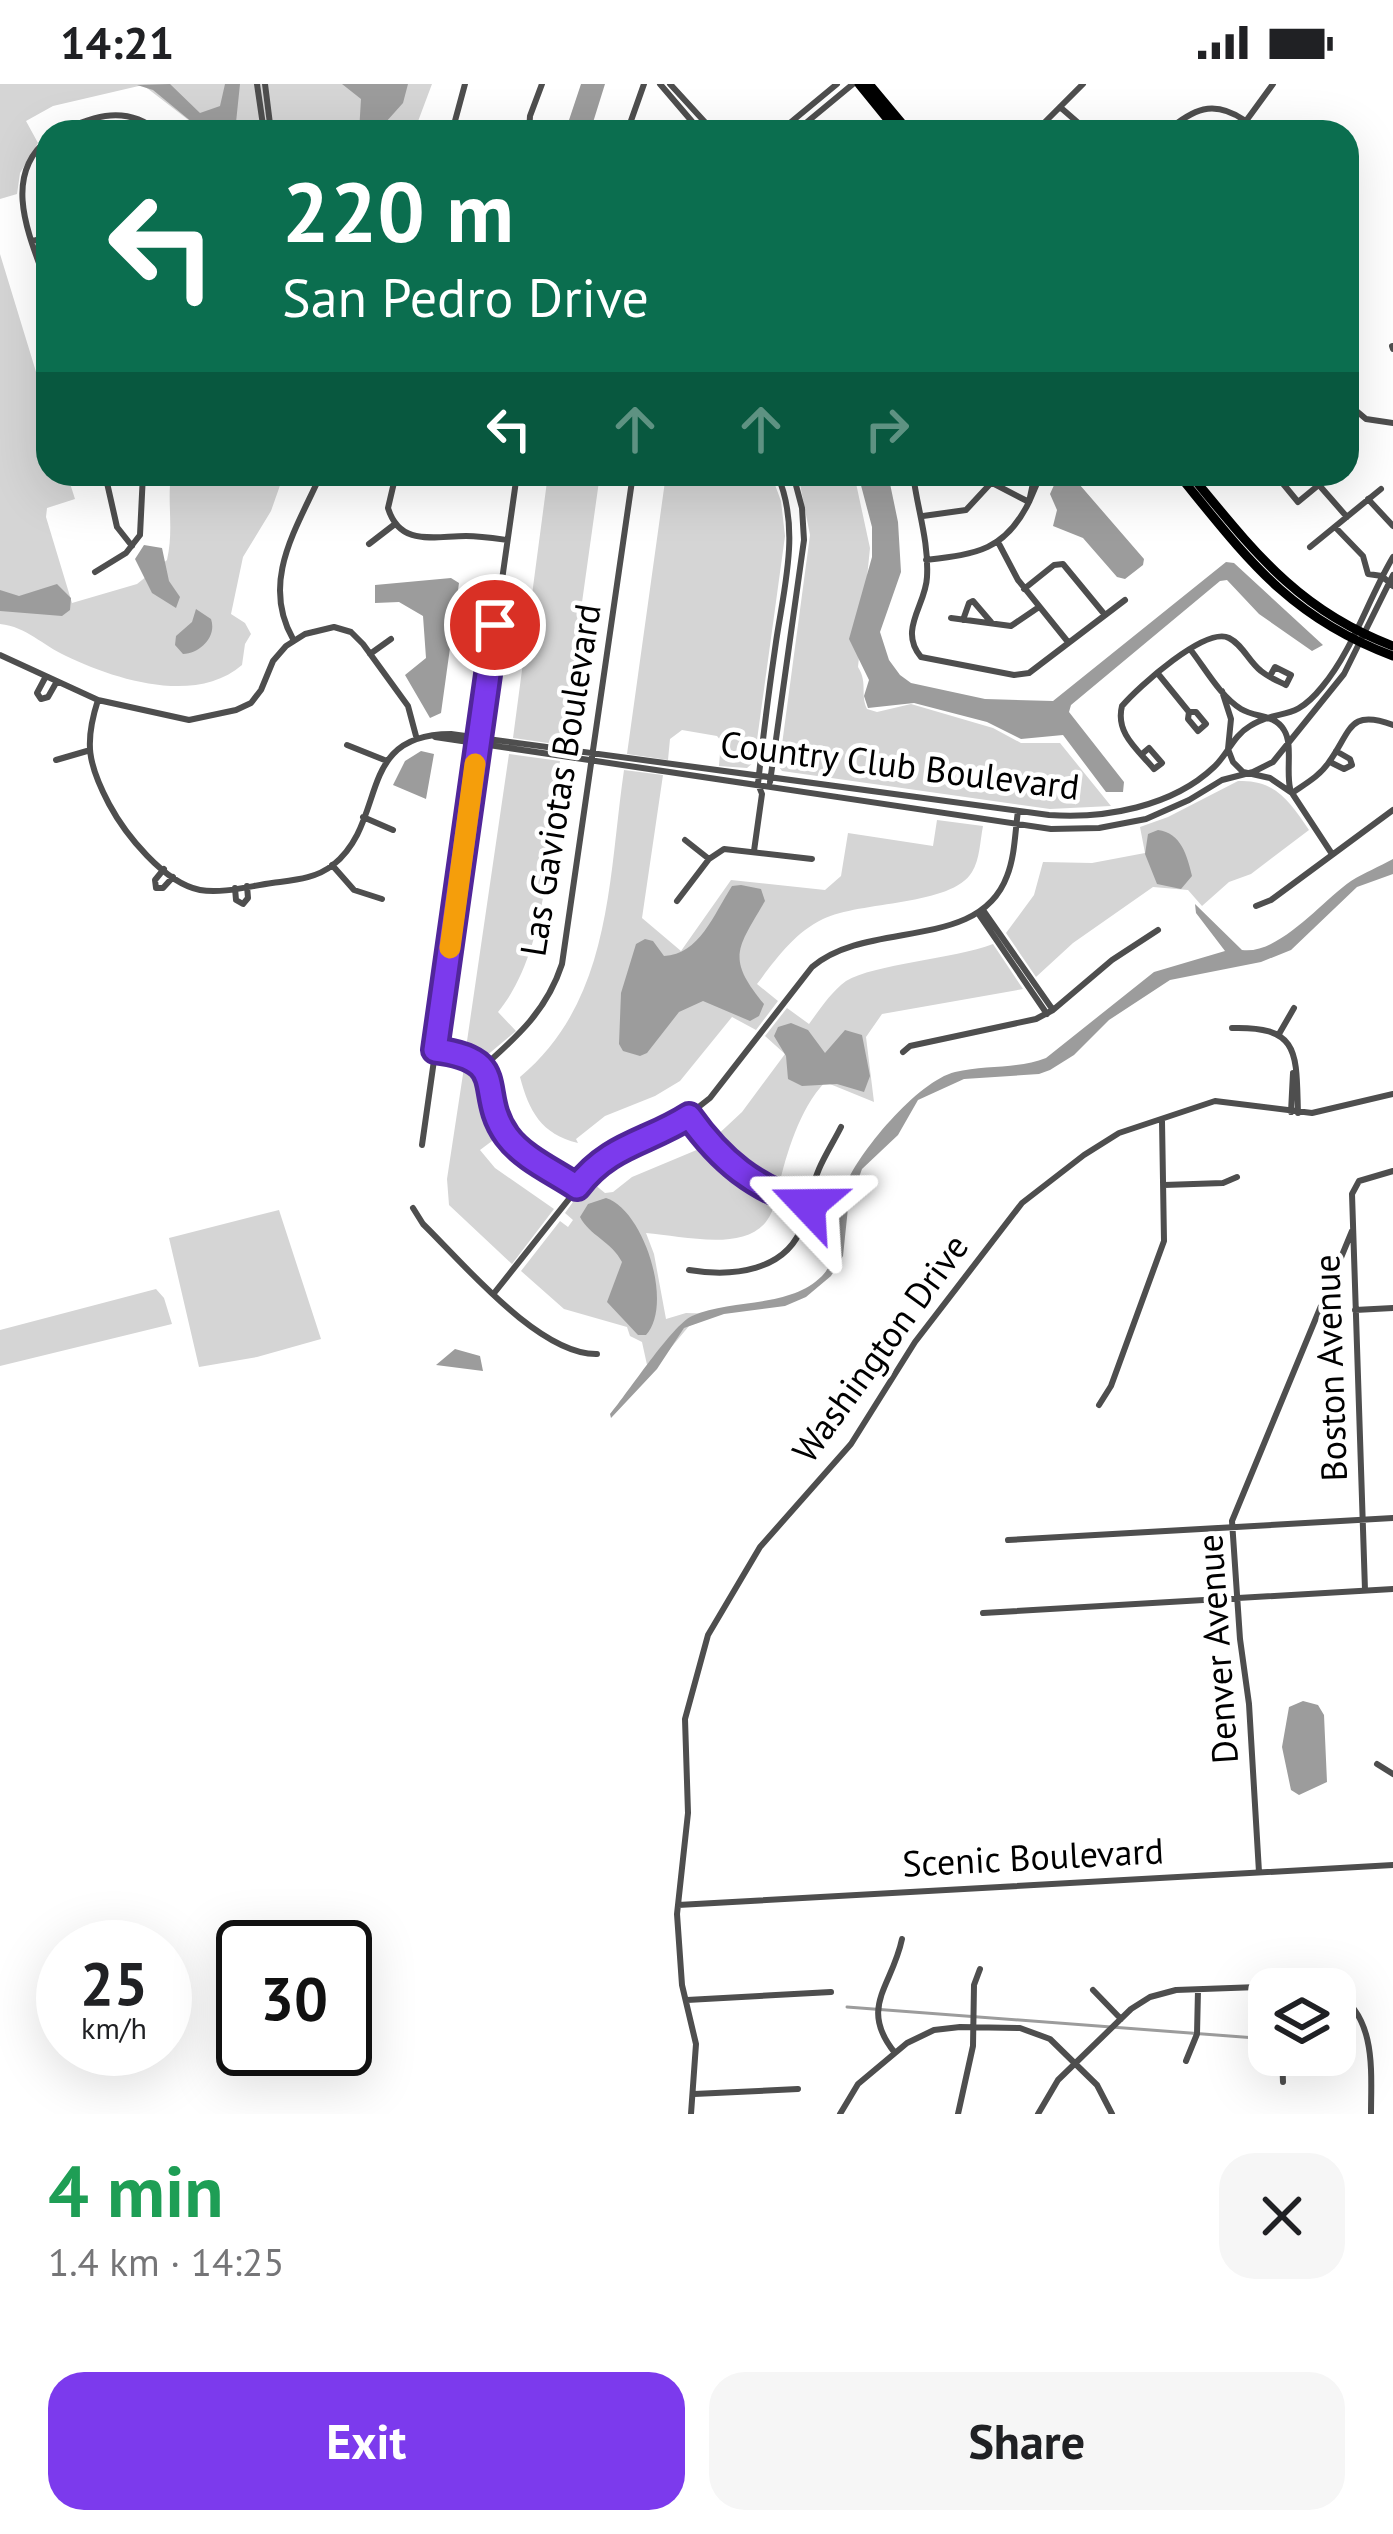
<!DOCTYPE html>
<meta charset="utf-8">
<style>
:root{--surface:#fff;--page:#f6f6f6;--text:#202124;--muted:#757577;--accent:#7c3aed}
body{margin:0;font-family:"PT Sans",sans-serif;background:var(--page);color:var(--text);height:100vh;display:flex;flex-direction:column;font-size:45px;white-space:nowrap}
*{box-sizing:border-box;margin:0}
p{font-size:39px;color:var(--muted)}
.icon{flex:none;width:66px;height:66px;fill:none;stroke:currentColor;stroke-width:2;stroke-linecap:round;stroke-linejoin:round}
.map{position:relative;height:2030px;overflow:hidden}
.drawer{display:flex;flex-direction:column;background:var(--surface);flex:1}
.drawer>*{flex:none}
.top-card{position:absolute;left:36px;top:36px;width:1323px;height:366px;border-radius:36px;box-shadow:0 12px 48px #0002;background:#0b6e4f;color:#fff;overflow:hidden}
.buttons{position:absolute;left:1248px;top:1884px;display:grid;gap:24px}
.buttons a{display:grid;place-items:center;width:108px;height:108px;border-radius:24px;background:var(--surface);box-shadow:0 12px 48px #0002;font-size:60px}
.speed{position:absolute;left:36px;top:1836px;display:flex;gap:24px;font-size:60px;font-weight:700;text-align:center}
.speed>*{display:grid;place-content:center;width:156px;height:156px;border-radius:50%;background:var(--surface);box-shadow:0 12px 48px #0002;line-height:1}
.speed small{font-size:30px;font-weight:400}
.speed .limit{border:6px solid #111;border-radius:18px;background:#fff;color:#111}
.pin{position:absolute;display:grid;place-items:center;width:102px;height:102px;color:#fff;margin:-51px;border:6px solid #fff;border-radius:50%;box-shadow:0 3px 12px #0007}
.me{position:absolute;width:132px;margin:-66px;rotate:293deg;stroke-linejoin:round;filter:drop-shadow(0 0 9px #0008)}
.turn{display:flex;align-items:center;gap:42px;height:252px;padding:0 48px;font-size:54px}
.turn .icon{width:156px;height:156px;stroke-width:2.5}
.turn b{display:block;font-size:84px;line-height:102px}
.lanes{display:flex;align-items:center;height:114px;padding:0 48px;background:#0003;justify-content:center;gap:60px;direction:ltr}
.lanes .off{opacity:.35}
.round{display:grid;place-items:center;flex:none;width:126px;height:126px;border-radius:36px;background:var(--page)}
.head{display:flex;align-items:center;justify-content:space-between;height:204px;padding:0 48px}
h1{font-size:72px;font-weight:700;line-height:90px;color:#1e9e55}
.primary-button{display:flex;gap:24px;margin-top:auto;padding:24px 48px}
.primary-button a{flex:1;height:138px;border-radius:36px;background:var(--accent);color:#fff;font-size:48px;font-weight:700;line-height:138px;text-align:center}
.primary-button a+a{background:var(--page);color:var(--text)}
.status{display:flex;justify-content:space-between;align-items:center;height:84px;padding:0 60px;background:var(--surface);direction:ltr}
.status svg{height:33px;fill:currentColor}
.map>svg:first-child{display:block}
</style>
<div class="status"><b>14:21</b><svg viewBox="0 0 49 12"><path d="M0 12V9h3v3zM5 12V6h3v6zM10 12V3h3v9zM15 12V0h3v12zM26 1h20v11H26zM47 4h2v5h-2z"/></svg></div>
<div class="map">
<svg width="1393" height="2030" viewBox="0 0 1393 2030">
<rect width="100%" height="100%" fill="#fff"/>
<path fill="#d5d5d5" d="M0,0h432l-18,48h-210l-61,-47 -90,21 -27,15 12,22 -18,30 -3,21 -17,5z
M0,170l48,157v63h19l8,25 -28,9 -1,9 26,86 65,-19 30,-24c7,-30 0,-56 4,-86h113l-13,37 -28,46 -12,57 14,9 6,11 -6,10 -3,21c-46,40 -126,15 -176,-9 -24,-11 -39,-29 -66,-32z
M548,390h52l-38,271 -49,-7z
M666,390h105l10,27 4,35 -31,226 -7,6 -28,-2 2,-25 -4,-5 -35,-6 -12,9 -2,21 -41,-6z
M798,390h56l16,74 -12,119c10,16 2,27 9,42l10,3 34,-8 82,24 28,15h39l51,63 -61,3 -268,-38 -3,-4 31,-232z
M509,670l51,7c-11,78 -11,190 -62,251l18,19 -31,26 -19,-9z
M624,686l39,5 -21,143 39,33 50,-71 94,10 16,-14 7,-43 85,13 4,-26 46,6c-3,15 -3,33 -11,46 -20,34 -112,29 -149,47 -29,14 -47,40 -66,65l21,17 -22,29 -24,-13 -52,64 -25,15 -50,20 -29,23 2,4c-37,-9 -49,-32 -58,-66 92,-77 88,-197 104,-307z
M1238,697c37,-2 52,21 71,49l-58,44 -22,8 -27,24 -14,-16 -35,-3 -80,56 -37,34 -30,-44 28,-38 9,-33 49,1 53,-10 -5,-26 28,-10z
M993,860l30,45 -141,25 -16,23 8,65 -49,-20c-26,28 -38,70 -47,107l-46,-30 -20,-19 30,-28 43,-58 -20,-18 22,-28 22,16c11,-15 22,-32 37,-43 28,-17 108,-22 147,-37z
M465,977l16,14 19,60 -20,15 15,18 59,41 -42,55 -63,-59 -2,-26z
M699,1065l38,36 37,20c-13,52 -87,31 -128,28l8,21 12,65 20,-6 33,1 -30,12 -40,48 -7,-32 -12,-6 -3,-9 -63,-18 -43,-38 39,-50 8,6 5,-7 -8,-7 24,-33 16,13 8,-1 19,-15z
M279,1126l42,129 -64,18 -58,10 -30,-129z
M156,1205l8,9 8,26 -172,42v-36z"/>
<path fill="#9c9c9c" d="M170,0l30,29 20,-7 5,-22h15l-5,48h-31l-51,-42 -16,-5z
M342,0h66l-5,19 -26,29h-18l2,-33z
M581,0h24l-15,48h-25z
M858,390h30l10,48 3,50 -21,60 9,28 11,15 11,8 74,16 68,2 173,-139 8,1 89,82 -11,6 -53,-37 -32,-34 -7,1 -149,124 -2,7 55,70 -1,10h-17l-43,-57 -42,4 -34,-17 -73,-19 -46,5 -4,-12 5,-16 -20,-41 23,-82v-30z
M1059,390l14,3 71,82 -1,6 -18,14 -8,-2 -34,-39 -30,-12 4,-16 -7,-16z
M144,461l18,3 7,33 11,16 -4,11 -24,-15 -17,-34z
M451,494l8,5 -18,130 -11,5 -25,-43 21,-17 -3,-42 -24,-14 -24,1v-18z
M57,500l14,14 -1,12 -8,6 -62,-5v-21l19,6z
M196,525l15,10c6,17 -10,34 -28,35l-8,-9 1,-9 16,-14z
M421,667l13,3 -8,45 -33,-14 12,-24z
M1158,746c23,3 29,25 34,46l-11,13 -24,-5 -12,-30 3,-20z
M1393,775v15l-36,13 -66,63 -30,12 -91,18 -61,40 -35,35 -24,15 -11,4 -75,5 -46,21 -20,35 -36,34 -14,39 -5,48 -12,20 -25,21 -21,9 -61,8 -40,14 -27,41 -46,49 -1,-4c18,-21 62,-89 82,-98 40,-18 97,-7 130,-40 22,-23 12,-58 22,-87 13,-36 74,-108 111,-117 30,-7 63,-3 91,-14l108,-86 71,-21 -29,-38 -1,-9 47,46c37,5 80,-49 109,-69 14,-9 28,-14 42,-22z
M741,801l20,4 4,12c-28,48 -39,57 -1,103l-5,12 -9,5 -47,-20 -24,11 -32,41 -7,3 -17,-5 -4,-7 2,-51 15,-49 9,-5 8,2 11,15c35,-1 50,-42 68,-70z
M791,939l17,7 17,23 20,-23 17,5 8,41 -6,16 -27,-8 -35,2 -14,-7 -2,-23 -12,-20 4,-9z
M606,1114c38,12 68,107 40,137h-8l-31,-33 15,-40c-10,-20 -33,-27 -42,-45l8,-13z
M455,1265l25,7 3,15 -47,-6z
M1303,1617l15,4 6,10 3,67 -28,13 -8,-5 -9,-43 7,-40z"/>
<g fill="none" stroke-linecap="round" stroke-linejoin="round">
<path stroke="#9c9c9c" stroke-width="3" d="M847,1923l422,32
M1335,1960l12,1"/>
<path stroke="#4e4e4e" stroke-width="6" d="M257,0l7,48
M265,0l6,48
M660,0l41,48
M670,0l44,48
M1060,23l23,20
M59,48c36,-17 68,-27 100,0
M452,48l13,-48
M529,48l1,-16 12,-32
M627,48l17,-48
M779,48l58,-48
M795,48l58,-48
M1035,48l48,-48
M1166,48c27,-23 47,-33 78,-12
M1238,48l35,-48
M48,55c-48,39 -17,100 0,149
M33,157l15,-4
M1392,262l1,3
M1347,319l19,16 27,4
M105,390l12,53 15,19
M396,390l-8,34c12,39 46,28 78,28 14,0 27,2 41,4
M913,390c4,34 16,67 14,103 -1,28 -29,53 -6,80l93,18 15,-2 96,-73
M1035,390l-6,28 12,-28
M1275,390l23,28 34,-28
M1319,401l28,32
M1368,415l25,27
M923,432l43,-6 25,-27
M1336,444l27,28 5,18 14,2 11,10
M998,458l20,38 50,62
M369,460l26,-20
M1310,463l71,-58
M926,476c50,-6 79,-9 103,-58l-54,-28
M95,488l31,-19 14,-18 3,-61
M1024,505l30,-24 9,-1 42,51
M951,534l60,8 28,-19
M963,536l6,-17 4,-2 18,21
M293,555c-33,-58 4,-111 28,-165
M1190,565c15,19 30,47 51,60 15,9 34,5 43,21 9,14 2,40 6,58
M370,570l21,-15
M0,571l98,45 91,20 47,-10 15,-7 10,-13 12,-29 13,-15 19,-12 29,-7 17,5 12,12 45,62 8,30
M1159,591l30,37 -1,7 10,12 8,-7 -10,-12h-7
M45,594l-8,15 4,6 7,-2 8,-14
M1222,607l9,28 -3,30 5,13 10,10 27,6 22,15 40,61
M98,616c-14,43 -10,64 11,104 16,30 55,79 91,86 22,4 50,-4 72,-7 22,-3 43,-4 61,-18 56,-45 21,-131 118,-131l598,81c55,4 123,-8 165,-48 14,-13 19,-31 36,-41 30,-19 42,-2 72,-39 31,-37 46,-88 71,-130
M435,653l616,92 48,-1 47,-9 43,-19 33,-20 31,-8 20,-10 71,-88 49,-99
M347,661l40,16
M1142,670l7,-6 13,15 -8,6c-16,-19 -39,-36 -32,-63 16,-19 84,-80 107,-68 14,7 20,24 32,33 7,6 17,10 25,14l5,-10 -16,-8 -5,9
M56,676l31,-9
M1330,678l14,7 8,-4 -2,-6 -14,-8
M770,698l34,-242 -2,-32 -9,-34
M1292,709c13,-9 28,-17 37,-31 22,-30 19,-54 64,-37
M363,733l30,13
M685,756l24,19
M754,767l8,-57 -4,-10c5,-47 11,-95 18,-142 8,-55 25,-114 1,-168
M332,781l22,25 28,9
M164,785l-9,11 1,8h7l10,-11
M235,804l1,12 7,4 5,-6 -1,-12
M677,817l32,-42 15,-10 88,10
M1256,822l15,-6 122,-90
M983,826l70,100
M978,829l69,101
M1232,944c69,-2 64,26 66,85
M1279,950l15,-26
M435,966c78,10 40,41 72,86 16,22 48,36 70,51
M903,968l7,-6 126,-27 17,-9 59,-50 46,-30
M483,983c35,-31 64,-57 79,-103l71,-490
M1291,1028l2,-39
M689,1033c32,45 66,72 119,88
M684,1036c33,46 68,74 122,91
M422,1061l95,-671
M1164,1101l59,-2 14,-6
M413,1124l10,16c40,39 116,131 174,130
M689,1186c43,7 98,2 114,-46 6,-18 8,-37 16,-55 6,-14 15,-28 22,-42
M495,1208l101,-127 25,-18 61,-27 28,-22 102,-131c56,-48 167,-15 195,-91 8,-20 8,-44 11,-65
M1355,1226l38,-2
M1099,1321l12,-19 53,-145 -2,-120
M1008,1456l385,-22
M1365,1506l-13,-396 7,-13 34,-10
M983,1529l410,-24
M1377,1680l16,10
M1259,1788l-10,-168 -9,-65 -8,-118 120,-290
M678,1821l715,-40
M1093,1906l28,29
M1335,1908c42,25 36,80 36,122
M687,1916l144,-8
M895,1969c-37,-46 -3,-66 7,-114
M1282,1971l1,27
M1186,1977l11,-27 1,-44
M694,2010l104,-5
M691,2030l5,-70 -14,-59 -5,-71 11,-101 -3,-94 23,-84 52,-88 91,-103 64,-102 107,-139 62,-48 35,-22 96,-32 97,12 81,-19
M840,2030l18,-30 49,-41 27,-13 26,-3 60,1 30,11 47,46 15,29
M958,2030l15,-68 1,-61 6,-16
M1038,2030l20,-34 73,-71 19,-12 26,-7 135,-5 19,4"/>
<path stroke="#000" stroke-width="9" d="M859,0l39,48
M869,0l40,48
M1178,390c68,83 110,143 215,182
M1190,390c63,76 107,136 203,172"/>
</g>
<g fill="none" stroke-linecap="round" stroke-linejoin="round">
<defs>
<path id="route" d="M495,541l-60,425c78,10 40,42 72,86 16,22 48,36 70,51 33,-43 70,-44 112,-71 32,45 65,72 119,89"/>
</defs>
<use href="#route" stroke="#51269a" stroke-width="30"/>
<use href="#route" stroke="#7c3aed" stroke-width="21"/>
<path stroke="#f59e0b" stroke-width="21" d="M450,864l25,-184"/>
</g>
<g text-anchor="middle" stroke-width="9" stroke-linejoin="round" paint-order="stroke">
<g font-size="36" fill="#000" stroke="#fff">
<text transform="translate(900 681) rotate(7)" y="13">Country Club Boulevard</text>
<text transform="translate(560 696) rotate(-81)" y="13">Las Gaviotas Boulevard</text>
<text transform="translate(880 1264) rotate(-54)" y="13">Washington Drive</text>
<text transform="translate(1330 1284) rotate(-92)" y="13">Boston Avenue</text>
<text transform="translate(1217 1565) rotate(-94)" y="13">Denver Avenue</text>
<text transform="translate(1033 1773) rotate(-3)" y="13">Scenic Boulevard</text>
</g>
</g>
</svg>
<div class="buttons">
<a><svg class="icon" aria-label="layers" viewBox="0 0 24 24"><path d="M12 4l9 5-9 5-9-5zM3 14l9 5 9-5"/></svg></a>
</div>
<div class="speed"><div>25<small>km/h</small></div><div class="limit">30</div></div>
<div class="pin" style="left:495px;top:541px;background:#d93025"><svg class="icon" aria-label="arrive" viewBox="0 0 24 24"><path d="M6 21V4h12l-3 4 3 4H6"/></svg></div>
<svg class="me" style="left:808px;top:1121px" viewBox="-20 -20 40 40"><path d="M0-17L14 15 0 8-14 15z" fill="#7c3aed" stroke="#fff" stroke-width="4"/></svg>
<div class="top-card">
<div class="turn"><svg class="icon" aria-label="left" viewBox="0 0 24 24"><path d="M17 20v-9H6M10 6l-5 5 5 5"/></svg><div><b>220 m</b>San Pedro Drive</div></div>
<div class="lanes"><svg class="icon" aria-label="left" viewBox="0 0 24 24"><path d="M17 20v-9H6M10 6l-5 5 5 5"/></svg><svg class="icon off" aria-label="ahead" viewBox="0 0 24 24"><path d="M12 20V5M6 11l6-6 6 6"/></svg><svg class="icon off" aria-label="ahead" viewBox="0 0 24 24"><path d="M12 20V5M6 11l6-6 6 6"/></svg><svg class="icon off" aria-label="right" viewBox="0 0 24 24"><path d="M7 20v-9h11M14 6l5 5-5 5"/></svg></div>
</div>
</div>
<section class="drawer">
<div class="head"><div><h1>4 min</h1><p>1.4 km · 14:25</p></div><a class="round"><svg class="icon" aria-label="close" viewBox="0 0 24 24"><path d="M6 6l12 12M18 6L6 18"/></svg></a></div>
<div class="primary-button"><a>Exit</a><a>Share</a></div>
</section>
